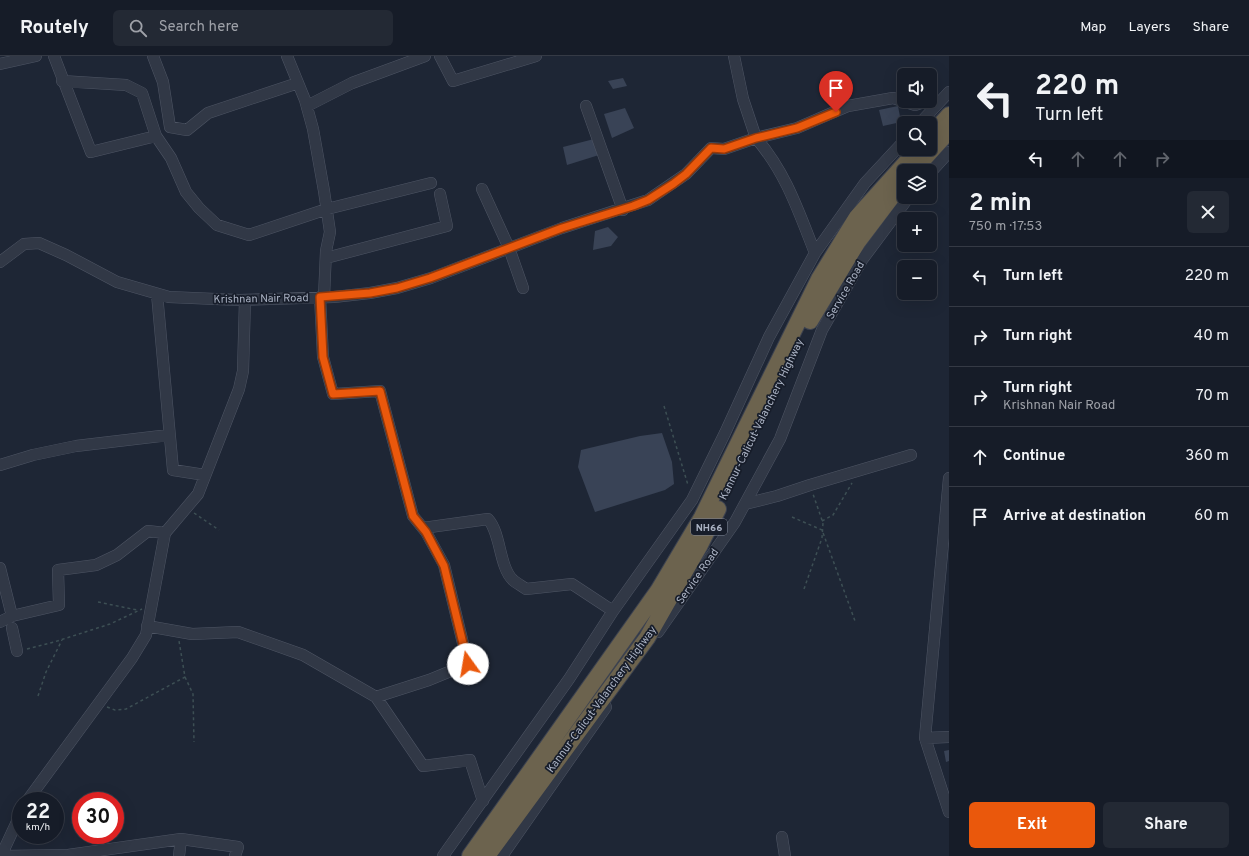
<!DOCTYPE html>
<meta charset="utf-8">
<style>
:root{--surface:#161c28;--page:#232934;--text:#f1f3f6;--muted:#9ea1a8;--line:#353a45;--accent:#ea580c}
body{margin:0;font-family:Overpass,sans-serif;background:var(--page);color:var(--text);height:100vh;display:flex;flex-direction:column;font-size:15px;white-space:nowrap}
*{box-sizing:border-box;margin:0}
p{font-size:13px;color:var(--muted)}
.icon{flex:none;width:22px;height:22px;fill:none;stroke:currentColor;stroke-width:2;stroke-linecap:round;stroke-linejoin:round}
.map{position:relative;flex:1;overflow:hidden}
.side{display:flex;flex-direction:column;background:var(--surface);width:300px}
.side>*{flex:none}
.guide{background:#161c28;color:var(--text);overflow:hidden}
.fabs{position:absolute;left:897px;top:12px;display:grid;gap:8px}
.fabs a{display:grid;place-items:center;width:40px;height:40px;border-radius:6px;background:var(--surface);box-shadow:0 4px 16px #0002,0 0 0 1px var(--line);font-size:20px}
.speed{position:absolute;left:12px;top:736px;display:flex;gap:8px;font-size:20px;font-weight:700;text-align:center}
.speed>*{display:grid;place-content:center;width:52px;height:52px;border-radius:50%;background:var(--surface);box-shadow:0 4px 16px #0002,0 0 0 1px var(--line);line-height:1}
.speed small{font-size:10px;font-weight:400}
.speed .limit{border:6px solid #d22;background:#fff;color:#111}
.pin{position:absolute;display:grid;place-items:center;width:34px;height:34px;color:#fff;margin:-41px -17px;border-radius:50% 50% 50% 0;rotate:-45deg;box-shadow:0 0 4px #0007}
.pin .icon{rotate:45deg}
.me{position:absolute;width:44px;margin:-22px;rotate:347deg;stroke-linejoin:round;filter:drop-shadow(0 0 3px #0008)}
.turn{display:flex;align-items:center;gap:14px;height:84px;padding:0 20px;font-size:18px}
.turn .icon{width:52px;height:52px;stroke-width:2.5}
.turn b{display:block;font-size:28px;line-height:34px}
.lanes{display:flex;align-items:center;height:38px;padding:0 20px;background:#0003;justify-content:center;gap:20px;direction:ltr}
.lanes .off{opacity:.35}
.round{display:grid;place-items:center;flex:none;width:42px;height:42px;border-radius:6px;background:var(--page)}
.headline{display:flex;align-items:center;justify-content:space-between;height:68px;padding:0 20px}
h1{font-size:24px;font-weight:700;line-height:30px}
.cta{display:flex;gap:8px;margin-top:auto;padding:8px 20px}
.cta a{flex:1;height:46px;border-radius:6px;background:var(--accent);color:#fff;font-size:16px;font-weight:700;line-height:46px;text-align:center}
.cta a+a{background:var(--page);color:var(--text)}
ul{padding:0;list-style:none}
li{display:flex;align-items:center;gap:12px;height:60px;padding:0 20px;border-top:1px solid var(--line)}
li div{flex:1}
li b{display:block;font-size:15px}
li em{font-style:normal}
header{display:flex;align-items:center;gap:24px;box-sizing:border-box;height:56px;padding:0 20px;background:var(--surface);border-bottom:1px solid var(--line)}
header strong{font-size:19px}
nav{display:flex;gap:22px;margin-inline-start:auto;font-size:14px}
.search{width:280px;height:36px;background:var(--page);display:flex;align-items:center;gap:10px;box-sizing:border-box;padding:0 14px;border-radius:6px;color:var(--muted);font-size:15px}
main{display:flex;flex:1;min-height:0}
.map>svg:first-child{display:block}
</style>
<header>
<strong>Routely</strong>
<div class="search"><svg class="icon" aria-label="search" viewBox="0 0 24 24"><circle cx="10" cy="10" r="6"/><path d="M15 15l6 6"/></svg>Search here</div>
<nav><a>Map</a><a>Layers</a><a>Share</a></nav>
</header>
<main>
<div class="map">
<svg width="949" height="800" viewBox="0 0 949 800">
<rect width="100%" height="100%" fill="#1e2635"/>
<path fill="#394356" d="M623,22l4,8 -14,3 -5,-8z
M898,50l3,16 -18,4 -4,-16z
M625,52l9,20 -22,10 -8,-24z
M594,83l5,16 -32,10 -4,-18z
M608,171l10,10 -7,9 -18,4 2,-19z
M662,377l10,29 2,22 -9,6 -70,22 -17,-45 3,-17 59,-14z
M949,694v11l-3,1 -2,-11z"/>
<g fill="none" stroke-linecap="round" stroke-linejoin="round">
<defs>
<path id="minor" d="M54,0l37,96 65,-16 -14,-43 -16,-8 -64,-4
M153,0l10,26 7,45 17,3 21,-17 90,-30
M287,0l18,44 8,29 11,62 6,41 -4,19 -2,46
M440,0l13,25 83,-25
M734,0l9,43 13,39 41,-10 51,-22 45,-8 22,7 12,-4
M0,8l36,-8
M307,50l45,-23 73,-27
M586,50l37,104
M920,67l29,-31
M156,80l15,22 15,34 13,16 18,17 32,10 78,-26 104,-26
M930,117l19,-21
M482,133l27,59 14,40
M326,202l121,-32 -7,-32
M0,206l24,-18 15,-1 27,12 51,27 52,15 70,3 95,-3 36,-4 27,-5 34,-10 131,-50 86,-28 38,-26 25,-26 13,1 32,-11c30,35 42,72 59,115
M157,238l16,176 32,5
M320,241l3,60 10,37 47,-3 33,125 13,16 18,33 24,99 -39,16 -53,17 47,69 47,-6 13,41
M0,409l33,-10 43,-9 93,-11
M949,422l-24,260 24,74
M745,448l32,-8 33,-11 101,-30
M423,472l65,-9c13,14 11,48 25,61 3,3 9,6 13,9l46,-5 41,27
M0,512l12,48 -12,6
M12,560l47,-11 -1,-35 38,-5 21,-10 31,-24 17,2
M147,570l45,8 46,-2 65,23 73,42
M12,572l5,23
M658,576l77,-110 45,-83 42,-109 40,-70 47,-63
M925,682l24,-1
M27,745l105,-143 14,-23 19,-102 33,-39 41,-105 4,-18 2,-71
M782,781l3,19
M1,800l67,-1 113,-16 57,8 -3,9
M1,800l20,-43
M179,800l2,-17
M443,800l126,-177 44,-68 79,-111 33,-67 44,-96 46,-84 50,-70 39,-42
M502,800l104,-149"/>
<path id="highway" d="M930,80l19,-21
M914,114l35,-39
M810,265l47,-78 47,-62
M470,800l188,-265 44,-74 117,-238 38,-62 61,-68
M487,800l160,-218 53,-93 18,-36"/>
</defs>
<use href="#minor" stroke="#4e5564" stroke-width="12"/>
<use href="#highway" stroke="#3c4250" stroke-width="18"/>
<path stroke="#3d4f54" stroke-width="1.5" stroke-dasharray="3 3" stroke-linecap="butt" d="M664,350l24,79
M194,457l25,17
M792,461l30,13 33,91
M822,465l11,-6 19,-32
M804,533l18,-51 1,-15 -10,-29
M98,546l39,8
M27,593l27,-7 56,-18 32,-15
M185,621l8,17 1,48
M38,640l8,-24 16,-32
M107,651l8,3 11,-1 59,-32 -6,-36"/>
<use href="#minor" stroke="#313846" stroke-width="11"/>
<use href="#highway" stroke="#6c634e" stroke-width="16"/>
</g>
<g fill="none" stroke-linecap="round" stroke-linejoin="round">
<defs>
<path id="route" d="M468,608l-24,-98 -18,-34 -13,-16 -33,-125 -47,3 -10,-37 -3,-60 50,-4 27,-5 33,-10 132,-50 71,-22 15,-6 25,-16 13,-10 25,-26 13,1 32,-11 41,-10 39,-16"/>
</defs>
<use href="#route" stroke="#983908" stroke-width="10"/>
<use href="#route" stroke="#ea580c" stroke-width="7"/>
</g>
<g text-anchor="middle" stroke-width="3.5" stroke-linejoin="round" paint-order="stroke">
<rect fill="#171d2a" stroke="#7e8595" stroke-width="1" x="691" y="463" width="36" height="16" rx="3"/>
<g font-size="10" font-weight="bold" fill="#aab2c3">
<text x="709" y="475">NH66</text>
</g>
<g font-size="11" fill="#aab2c3" stroke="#171d2a">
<text transform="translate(845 234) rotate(-60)" y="4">Service Road</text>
<text transform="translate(261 242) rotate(-1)" y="4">Krishnan Nair Road</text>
<text transform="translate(761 363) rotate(-64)" y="4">Kannur-Calicut-Valanchery Highway</text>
<text transform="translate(697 520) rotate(-55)" y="4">Service Road</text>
<text transform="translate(601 643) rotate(-54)" y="4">Kannur-Calicut-Valanchery Highway</text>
</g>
</g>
</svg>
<div class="fabs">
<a><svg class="icon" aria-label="sound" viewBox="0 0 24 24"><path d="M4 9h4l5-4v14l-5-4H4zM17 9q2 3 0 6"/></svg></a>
<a><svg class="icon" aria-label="search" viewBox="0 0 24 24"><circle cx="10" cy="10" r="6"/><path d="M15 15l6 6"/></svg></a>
<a><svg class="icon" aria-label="layers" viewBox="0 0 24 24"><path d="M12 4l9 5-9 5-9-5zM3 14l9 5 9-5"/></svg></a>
<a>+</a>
<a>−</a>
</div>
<div class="speed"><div>22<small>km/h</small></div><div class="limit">30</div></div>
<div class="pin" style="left:836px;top:56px;background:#d93025"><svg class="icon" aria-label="arrive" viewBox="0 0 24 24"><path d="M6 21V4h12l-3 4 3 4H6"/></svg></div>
<svg class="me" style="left:468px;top:608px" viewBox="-20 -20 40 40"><circle r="19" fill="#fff"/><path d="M0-13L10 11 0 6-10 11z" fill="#ea580c"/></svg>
</div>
<section class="side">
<div class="guide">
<div class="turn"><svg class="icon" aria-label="left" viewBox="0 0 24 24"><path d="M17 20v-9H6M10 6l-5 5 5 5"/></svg><div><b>220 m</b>Turn left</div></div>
<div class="lanes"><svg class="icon" aria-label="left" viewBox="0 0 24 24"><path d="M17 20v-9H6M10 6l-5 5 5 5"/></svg><svg class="icon off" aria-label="ahead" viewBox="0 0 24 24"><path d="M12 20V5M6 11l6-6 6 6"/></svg><svg class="icon off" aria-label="ahead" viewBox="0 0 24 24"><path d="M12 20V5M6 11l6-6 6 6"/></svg><svg class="icon off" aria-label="right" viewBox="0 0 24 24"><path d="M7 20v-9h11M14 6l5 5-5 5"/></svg></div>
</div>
<div class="headline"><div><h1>2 min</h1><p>750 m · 17:53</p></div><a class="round"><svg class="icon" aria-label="close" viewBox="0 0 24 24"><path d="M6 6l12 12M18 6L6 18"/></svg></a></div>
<ul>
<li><svg class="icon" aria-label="left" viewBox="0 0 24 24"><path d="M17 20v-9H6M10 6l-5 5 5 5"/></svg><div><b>Turn left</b></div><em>220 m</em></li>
<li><svg class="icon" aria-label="right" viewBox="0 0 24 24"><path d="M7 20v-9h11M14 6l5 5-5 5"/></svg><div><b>Turn right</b></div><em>40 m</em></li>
<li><svg class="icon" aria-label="right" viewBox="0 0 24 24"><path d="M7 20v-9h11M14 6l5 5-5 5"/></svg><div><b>Turn right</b><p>Krishnan Nair Road</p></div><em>70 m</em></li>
<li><svg class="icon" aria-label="ahead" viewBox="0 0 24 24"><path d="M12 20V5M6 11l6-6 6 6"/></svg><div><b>Continue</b></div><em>360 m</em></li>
<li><svg class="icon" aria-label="arrive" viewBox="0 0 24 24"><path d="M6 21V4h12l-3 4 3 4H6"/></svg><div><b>Arrive at destination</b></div><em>60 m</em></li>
</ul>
<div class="cta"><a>Exit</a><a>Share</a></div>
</section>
</main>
